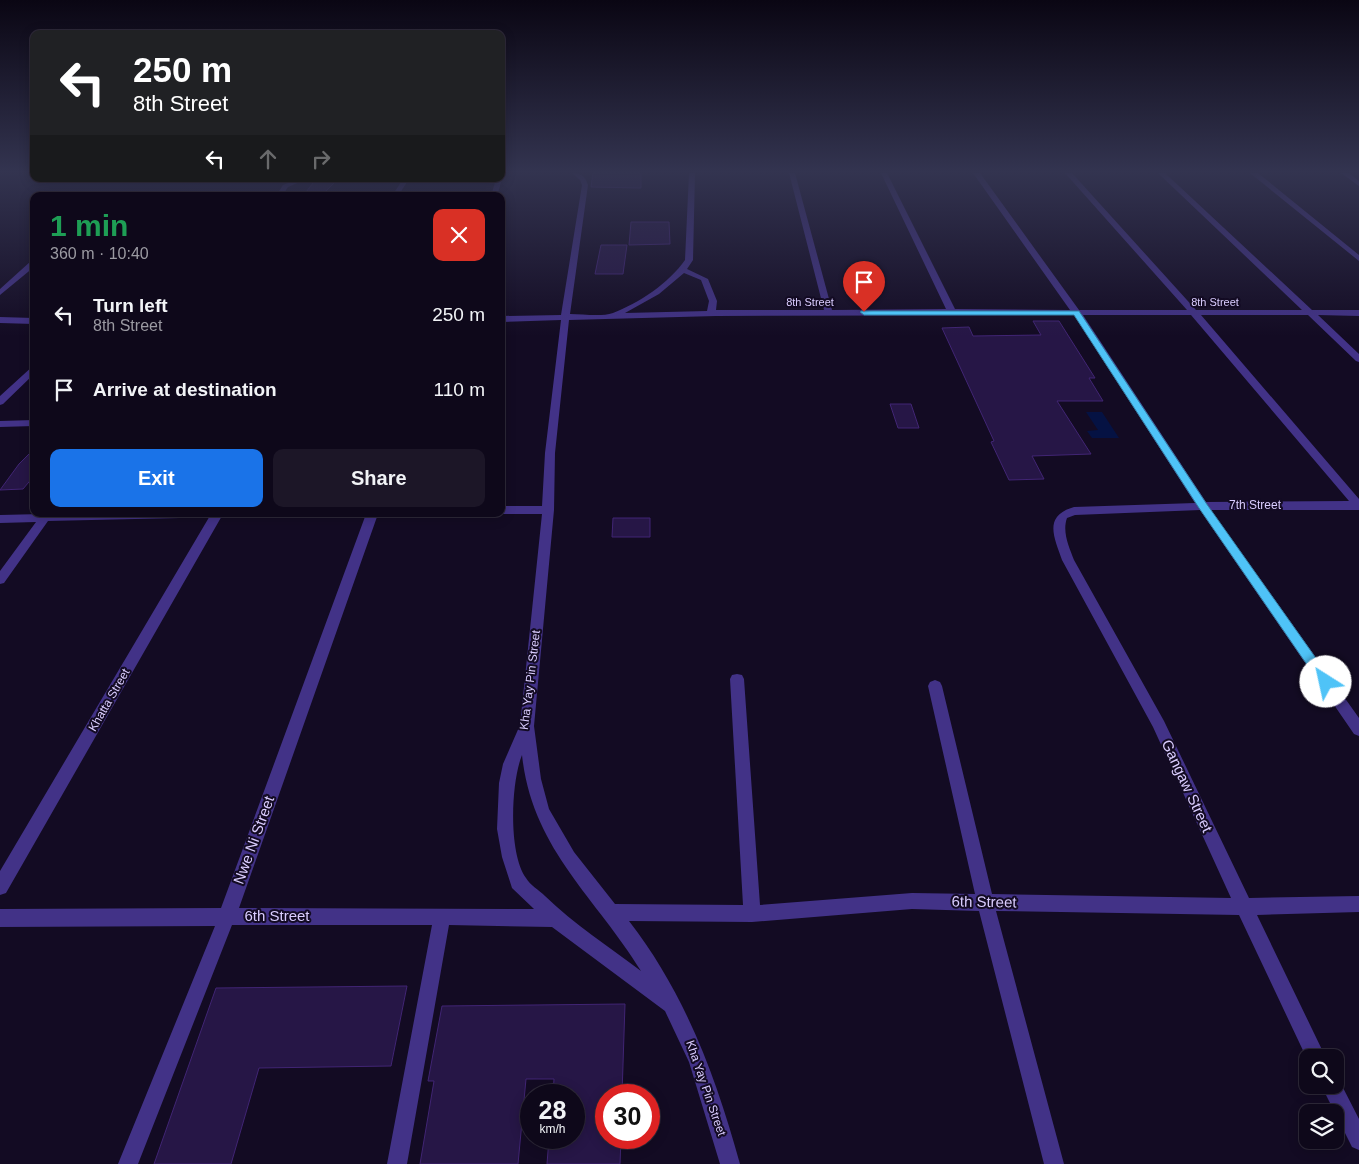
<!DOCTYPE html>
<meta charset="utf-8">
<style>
:root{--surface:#0e081a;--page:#1c1627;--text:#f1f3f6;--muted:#9b9aa2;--line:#2e2939;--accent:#1a73e8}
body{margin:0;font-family:Helvetica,sans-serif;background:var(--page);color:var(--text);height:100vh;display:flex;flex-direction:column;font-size:19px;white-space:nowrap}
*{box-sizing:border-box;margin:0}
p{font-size:16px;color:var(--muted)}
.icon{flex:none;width:28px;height:28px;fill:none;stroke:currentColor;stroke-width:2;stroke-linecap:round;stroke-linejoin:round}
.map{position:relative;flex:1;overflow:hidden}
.panel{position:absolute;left:30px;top:192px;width:475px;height:325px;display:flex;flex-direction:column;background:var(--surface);border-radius:10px;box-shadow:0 2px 12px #0003,0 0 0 1px var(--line)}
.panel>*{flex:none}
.banner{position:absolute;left:30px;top:30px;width:475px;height:152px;border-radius:10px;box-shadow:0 2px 12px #0003,0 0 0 1px var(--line);background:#202124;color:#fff;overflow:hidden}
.tools{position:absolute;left:1299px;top:1049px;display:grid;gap:10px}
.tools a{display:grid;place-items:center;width:45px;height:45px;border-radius:10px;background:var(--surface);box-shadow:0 2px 12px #0003,0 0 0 1px var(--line);font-size:25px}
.speed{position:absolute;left:520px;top:1084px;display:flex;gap:10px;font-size:25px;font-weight:700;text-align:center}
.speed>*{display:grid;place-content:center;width:65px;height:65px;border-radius:50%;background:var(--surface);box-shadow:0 2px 12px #0003,0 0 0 1px var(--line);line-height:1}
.speed small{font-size:12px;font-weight:400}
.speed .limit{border:8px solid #d22;background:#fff;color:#111}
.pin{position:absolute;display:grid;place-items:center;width:42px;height:42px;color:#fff;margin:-51px -21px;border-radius:50% 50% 50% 0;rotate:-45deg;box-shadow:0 0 5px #0007}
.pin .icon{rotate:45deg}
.me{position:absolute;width:55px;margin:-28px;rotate:325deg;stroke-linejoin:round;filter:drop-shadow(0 0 4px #0008)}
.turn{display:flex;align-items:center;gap:18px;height:105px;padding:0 20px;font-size:22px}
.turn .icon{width:65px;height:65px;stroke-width:2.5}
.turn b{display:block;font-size:35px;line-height:42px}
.lanes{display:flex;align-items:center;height:48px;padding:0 20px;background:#0003;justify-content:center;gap:25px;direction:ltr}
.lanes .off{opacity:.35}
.round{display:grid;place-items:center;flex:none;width:52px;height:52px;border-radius:10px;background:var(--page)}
.headline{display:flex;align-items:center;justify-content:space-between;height:85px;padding:0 20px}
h1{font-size:30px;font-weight:600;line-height:38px;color:#1e9e55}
.primary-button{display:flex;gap:10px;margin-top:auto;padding:10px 20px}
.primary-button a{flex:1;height:58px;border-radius:10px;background:var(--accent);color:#fff;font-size:20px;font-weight:600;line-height:58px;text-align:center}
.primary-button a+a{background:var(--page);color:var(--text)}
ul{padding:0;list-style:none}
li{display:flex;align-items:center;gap:15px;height:75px;padding:0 20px}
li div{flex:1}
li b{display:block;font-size:19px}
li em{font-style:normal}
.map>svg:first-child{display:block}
</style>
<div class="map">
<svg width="1359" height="1164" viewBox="0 0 1359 1164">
<rect width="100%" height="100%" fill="#130b23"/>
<path fill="#051243" d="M1086,412h16l17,26h-27l-5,-7 11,-1z"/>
<path fill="#261646" stroke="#412574" d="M593,173h48v15l-50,-1z
M316,179h22l-17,17h-18z
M631,222h38l1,22 -41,1z
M601,245h26l-4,29h-28z
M1033,321h26l36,57h-6l14,23h-46l34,53 -59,2 12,23 -35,1 -18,-38 3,-1 -52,-113 27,-1 4,9 68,-1z
M890,404h21l8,24h-21z
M34,449v27l-11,13 -23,1 19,-26z
M613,518h37v19h-38z
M407,986l-16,80 -132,2 -28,96h-77l62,-176z
M625,1004l-3,91h-16v43h15l-1,26h-73l2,-26h25v-43h-21l1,-16h-28l-8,85h-98l14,-83h-6l14,-75z"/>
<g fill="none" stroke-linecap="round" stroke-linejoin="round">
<path fill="#423287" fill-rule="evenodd" d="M572,173c9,0 13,3 16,12l-18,129c13,0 31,3 43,-1 26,-10 56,-30 72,-53l4,-87h6l-2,87 -6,9 21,10 9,22 -1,9h108l-35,-137h6l37,137 114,-1 -65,-136h6l68,136 115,1 -97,-137h7l99,137h108l-122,-137h7l124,137h106l-144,-137h7l147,137h47v6l-41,-1 41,39v8l-3,-1 -48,-46h-107l158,184v11h-148l148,208v18l-5,-2 -154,-224 -125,5 -8,3c-5,14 2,29 7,42l90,161 85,177 110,-2v16l-102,3 69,143h-18v3l-69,-146 -243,-4 68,253h-20l-65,-253 -67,-2 -160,13 -123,-1c56,72 87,156 111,243h-20l-31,-102 -24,-51 -113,-84 -103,-2 -42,239h-20l45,-239h-200l-94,239h-20l97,-238 -215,1v-18l221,-1 145,-394h12l-139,394 295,1 -22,-21 -10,-31 -5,-28 2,-46 4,-19 17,-39 22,-211h-41v-8h41l3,-53 16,-133 -60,2v-6l60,-1 21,-130 -2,-5zM684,273l17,7 8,21 -2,10 -82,2 34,-19zM1074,315l121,188 -121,4c-31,9 -20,30 -12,53l91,167 78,171 -239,-4 -50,-208 -2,-4 -5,-2 -5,2 -2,4 47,208 -63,-1 -152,12 -16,-226 -2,-4 -5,-1 -5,1 -2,4 13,226 -128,-1 -41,-52 -25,-43 -8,-30 -7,-53 20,-216 1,-57 14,-133 147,-4zM1083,315h108l158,186 -143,1zM522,755c10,94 73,141 119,216 -32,-24 -67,-47 -96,-75 -6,-6 -15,-11 -19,-18 -18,-25 -15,-96 -4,-123z
M1250,173h8l101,82v6z
M1341,173h8l10,8v5z
M501,178l1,1 -5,17h-6l5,-17z
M298,179h9l-19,8 -6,9h-6l7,-11z
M403,179h6l-11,17h-6z
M31,261h3v6l-34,28v-6z
M0,317l34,1v6l-34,-1z
M34,365v9l-31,30 -3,1v-9z
M34,420v6l-34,1v-6z
M42,514h144l-6,4 -132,3 -44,62 -4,1v-13l36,-49 -36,1v-8z
M211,514h12l-217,379 -6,2v-24z
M1335,1077l3,1 21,41v31l-7,-3 -31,-62h14z"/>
</g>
<linearGradient id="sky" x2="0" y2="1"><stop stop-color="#0a0613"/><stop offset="0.51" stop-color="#333450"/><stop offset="1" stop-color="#333450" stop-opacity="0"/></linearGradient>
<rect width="1359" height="336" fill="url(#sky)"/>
<path fill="#4fc3f7" stroke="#337fa1" d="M861,311h218l127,192 124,175 2,4 -2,3h-9l-122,-177 -125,-193h-210l-4,-3z"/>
<g text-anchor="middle" stroke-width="4" stroke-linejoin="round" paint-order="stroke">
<g font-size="11" fill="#dacdff" stroke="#130b23">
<text x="810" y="306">8th Street</text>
<text x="1215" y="306">8th Street</text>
</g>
<g font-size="12" fill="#dacdff" stroke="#130b23">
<text x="1255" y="509">7th Street</text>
<text transform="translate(530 680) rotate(-83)" y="4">Kha Yay Pin Street</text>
<text transform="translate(109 700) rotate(-60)" y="4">Khatta Street</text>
<text transform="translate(706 1088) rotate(71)" y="4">Kha Yay Pin Street</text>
</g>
<g font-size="15" fill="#dacdff" stroke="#130b23">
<text transform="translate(1187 786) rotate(65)" y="5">Gangaw Street</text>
<text transform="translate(254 840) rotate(-70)" y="5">Nwe Ni Street</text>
<text transform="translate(984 902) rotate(1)" y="5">6th Street</text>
<text x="277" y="921">6th Street</text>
</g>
</g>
</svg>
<div class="tools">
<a><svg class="icon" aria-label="search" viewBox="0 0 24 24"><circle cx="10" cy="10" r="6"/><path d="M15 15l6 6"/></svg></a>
<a><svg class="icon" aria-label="layers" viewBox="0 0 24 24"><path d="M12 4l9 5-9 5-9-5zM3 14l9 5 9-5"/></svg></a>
</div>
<div class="speed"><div>28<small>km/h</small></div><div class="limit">30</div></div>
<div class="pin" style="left:864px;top:312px;background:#d93025"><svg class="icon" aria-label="arrive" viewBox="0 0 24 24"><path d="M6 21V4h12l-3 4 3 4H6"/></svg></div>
<svg class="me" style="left:1326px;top:682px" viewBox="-20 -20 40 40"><circle r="19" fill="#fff"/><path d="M0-13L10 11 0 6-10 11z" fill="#4fc3f7"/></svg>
<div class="banner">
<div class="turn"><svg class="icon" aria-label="left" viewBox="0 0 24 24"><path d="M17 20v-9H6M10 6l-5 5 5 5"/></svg><div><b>250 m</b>8th Street</div></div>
<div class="lanes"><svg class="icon" aria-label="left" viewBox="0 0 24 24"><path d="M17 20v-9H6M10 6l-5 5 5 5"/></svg><svg class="icon off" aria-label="ahead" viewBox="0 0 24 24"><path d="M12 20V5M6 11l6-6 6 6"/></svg><svg class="icon off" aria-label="right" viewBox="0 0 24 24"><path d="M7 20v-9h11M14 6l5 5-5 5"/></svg></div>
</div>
<section class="panel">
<div class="headline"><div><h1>1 min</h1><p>360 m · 10:40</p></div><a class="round" style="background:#d93025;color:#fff"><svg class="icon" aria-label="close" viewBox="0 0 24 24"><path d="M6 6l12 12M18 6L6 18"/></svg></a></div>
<ul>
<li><svg class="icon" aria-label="left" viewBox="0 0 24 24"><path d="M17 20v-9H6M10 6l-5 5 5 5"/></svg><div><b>Turn left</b><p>8th Street</p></div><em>250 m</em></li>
<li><svg class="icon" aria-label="arrive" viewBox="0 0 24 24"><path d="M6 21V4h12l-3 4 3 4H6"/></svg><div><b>Arrive at destination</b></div><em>110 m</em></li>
</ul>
<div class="primary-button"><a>Exit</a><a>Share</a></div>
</section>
</div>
